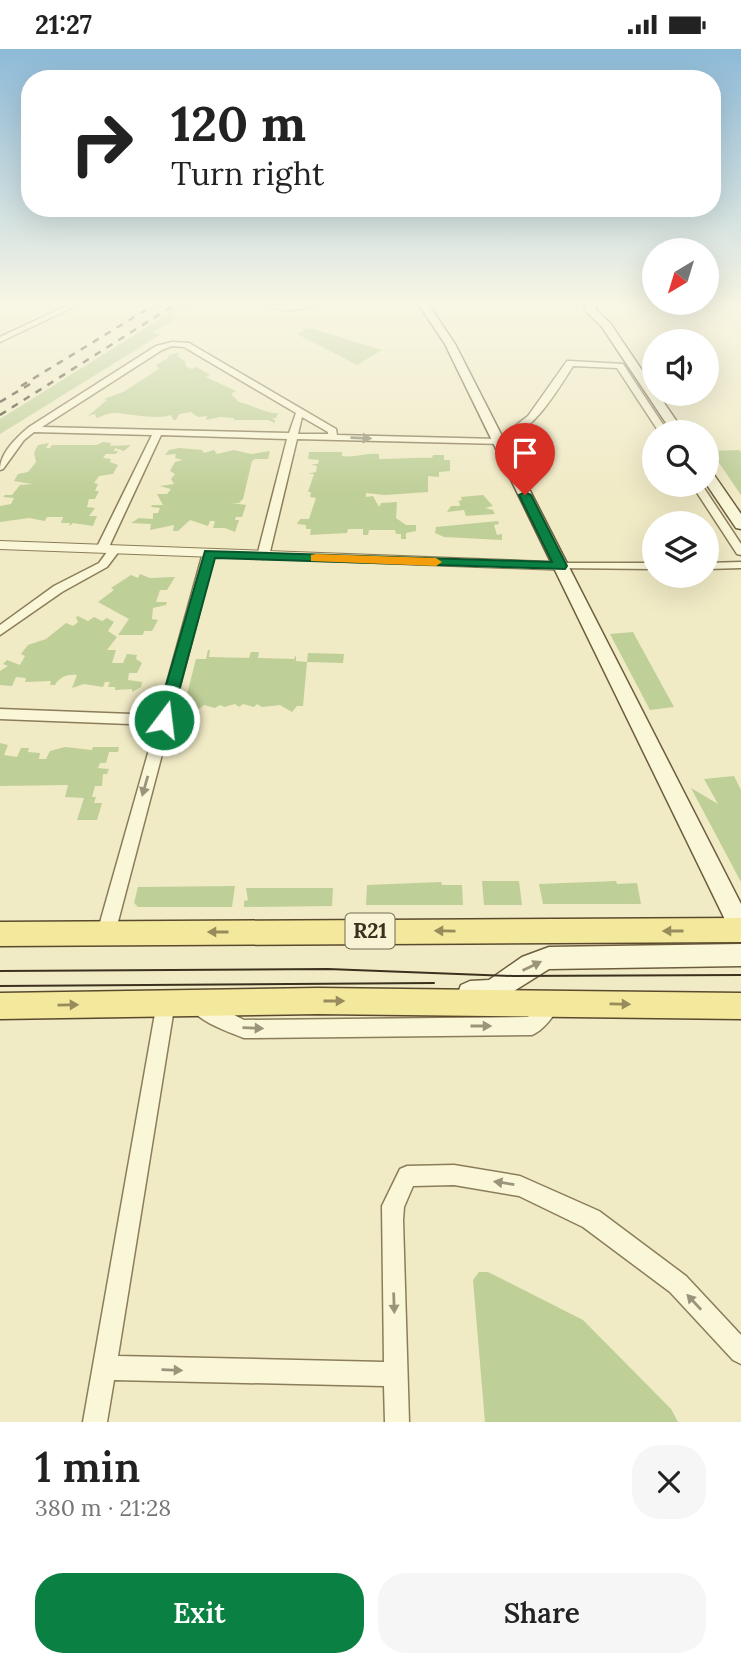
<!DOCTYPE html>
<meta charset="utf-8">
<style>
:root{--surface:#fff;--page:#f6f6f6;--text:#222;--muted:#767676;--accent:#0b8043}
body{margin:0;font-family:Lora,serif;background:var(--page);color:var(--text);height:100vh;display:flex;flex-direction:column;font-size:26px;white-space:nowrap}
*{box-sizing:border-box;margin:0}
p{font-size:23px;color:var(--muted)}
.icon{flex:none;width:38px;height:38px;fill:none;stroke:currentColor;stroke-width:2;stroke-linecap:round;stroke-linejoin:round}
.map{position:relative;height:1373px;overflow:hidden}
.drawer{display:flex;flex-direction:column;background:var(--surface);flex:1}
.drawer>*{flex:none}
.guide{position:absolute;left:21px;top:21px;width:700px;height:147px;border-radius:28px;box-shadow:0 7px 28px #0002;background:#fff;color:var(--text);overflow:hidden}
.needle{width:46px;rotate:218deg}
.fabs{position:absolute;left:642px;top:189px;display:grid;gap:14px}
.fabs a{display:grid;place-items:center;width:77px;height:77px;border-radius:50%;background:var(--surface);box-shadow:0 7px 28px #0002;font-size:35px}
.pin{position:absolute;display:grid;place-items:center;width:60px;height:60px;color:#fff;margin:-72px -30px;border-radius:50% 50% 50% 0;rotate:-45deg;box-shadow:0 0 7px #0007}
.pin .icon{rotate:45deg}
.me{position:absolute;width:77px;margin:-38px;rotate:15deg;stroke-linejoin:round;filter:drop-shadow(0 0 5px #0008)}
.turn{display:flex;align-items:center;gap:24px;height:147px;padding:0 35px;font-size:32px}
.turn .icon{width:91px;height:91px;stroke-width:2.5}
.turn b{display:block;font-size:49px;line-height:60px}
.round{display:grid;place-items:center;flex:none;width:74px;height:74px;border-radius:28px;background:var(--page)}
.overview{display:flex;align-items:center;justify-content:space-between;height:119px;padding:0 35px}
h1{font-size:42px;font-weight:600;line-height:52px}
.cta{display:flex;gap:14px;margin-top:auto;padding:14px 35px}
.cta a{flex:1;height:80px;border-radius:28px;background:var(--accent);color:#fff;font-size:28px;font-weight:600;line-height:80px;text-align:center}
.cta a+a{background:var(--page);color:var(--text)}
.status{display:flex;justify-content:space-between;align-items:center;height:49px;padding:0 35px;background:var(--surface);direction:ltr}
.status svg{height:19px;fill:currentColor}
.map>svg:first-child{display:block}
</style>
<div class="status"><b>21:27</b><svg viewBox="0 0 49 12"><path d="M0 12V9h3v3zM5 12V6h3v6zM10 12V3h3v9zM15 12V0h3v12zM26 1h20v11H26zM47 4h2v5h-2z"/></svg></div>
<div class="map">
<svg width="741" height="1373" viewBox="0 0 741 1373">
<rect width="100%" height="100%" fill="#f0eac5"/>
<path fill="#bfcf98" d="M187,253h7l-23,13 6,3 -24,14 7,3 -160,99v-15z
M308,279l5,1 69,21 -25,15 -60,-31z
M180,303l-3,4 8,5 1,5 5,3 5,-2 14,8 -4,2 30,14 -5,3 8,8c13,3 29,12 39,11l-2,5h-5l4,2v3l-7,-3h-34v-2l-14,-1 -14,3 1,-4 -9,1 -7,-5 -12,2 -3,6h-3l-2,-5c-14,5 -40,-1 -55,-2 -7,-1 -14,4 -20,5l-1,-4 -7,2 19,-16 -3,-1 19,-7 36,-23 -3,-4 12,-7 1,-3z
M103,393l8,1 -1,3 21,-1 -7,6 -9,-3 -1,3h4l-2,3h-10l-3,4 8,1 -1,3 8,3 -5,9 -14,2 -5,7 4,1 -3,7h4l-4,8h-6l-2,8 8,1 -6,8h8l-4,10 -20,-3 -4,3 1,-3h-9l2,-6h-16l-2,4 -16,-3 -29,4v-16l11,-2 3,-6 -11,-1 2,-2h7l8,-10 12,-1 -18,-3 4,-7 10,-2 8,-10 -2,-9 4,-8 11,-2 -3,5h4l2,-3h44z
M179,399l23,2 2,3 10,-3 3,4 17,-4 17,4 19,-3 -2,8h-13l-3,2 -9,38 -4,4h-7l14,2 -4,12h-6l-1,3h4l-4,12 -10,-4h-12l2,-7h-5l-2,5 -18,-6 -12,11h-5l1,-6 -24,5 1,-6 -20,-1 8,-5 14,1v-6h5l2,-5 -9,-1 1,-2h11l-6,-11h10l4,-5 -11,-3 14,-2 -3,-5 4,-5 -5,-3 5,-9 8,-2 -8,-2 1,-4 -11,1 4,-5z
M739,401l2,2v43l-30,-44z
M309,403h33v4c14,2 22,-3 37,-2v5c18,0 38,-2 53,-1l1,-3h11v5h6v11l-11,1v5l-11,-1v16l-43,3 -19,-2v4l7,-1 6,11 2,-4 16,-1 -1,16 10,7h10v6l-10,2v6h-5v-5h-5l-1,-4h-26l-1,5h-5v-6h-15l-1,4 -37,2 1,-6h-5v-4l-9,-1 3,-5h9l7,-21 -6,-1 1,-5h-3l6,-18h-6l8,-2 1,-6 -6,-2h7l1,-4 -11,-1z
M483,446l10,11 -8,2 8,2 2,4 -29,2 -2,-6 -17,2 4,-6h9l-1,-5 -5,1 8,-2 -1,-3z
M498,472l1,3 -5,1 3,10 5,-1v6l-58,-3 -9,-4 1,-6z
M140,525l10,4 25,-1 -8,13h-7l-4,12h11l-1,3 -13,3 -1,11 6,1 -6,11h-8l-1,4h-25l11,-16 -31,-17 16,-12 -3,-2 20,-13 7,3z
M78,567l10,5 6,-4 8,4 5,-3 7,4 -6,9 9,6 -10,13h9l-4,13h11l4,-9 10,1 -1,4 6,4 -5,10h-8l-1,7 14,2 -1,5 -9,5v-3l-17,1v-3h-7l2,-5h-5l-2,5 -19,-3 -12,4 5,-13c-9,-1 -18,2 -22,10h-5l1,-4 -26,1 1,-4 -10,-1 -4,9 -12,-1v-14l8,-5 -5,-2 4,-4 13,5 5,-9 -4,-2 7,-9 18,-6 20,-16 7,3 5,-4 -2,-5z
M633,583l1,2 40,73 -24,3 -40,-76z
M208,601h2l-1,7 40,1 2,-6h8l-1,6 36,1 2,-4v6l11,1 1,-9 36,1 -1,9 -36,-1 -4,44h-6l-5,6 -12,-7 -18,2 -5,-3 -3,3 -11,-3 -4,3 -4,-3 -11,3 -4,-2 -5,3 -11,-3 -5,4 -15,-3 12,-47h10z
M0,694l8,2 -4,10 13,2 4,-9h8l-1,4 12,1 -1,6h7l4,-8 15,-4 27,3 1,-3h26l-1,5h-9l-3,11h-6l-2,5 11,1 -2,5h-4l-1,12h-7l-3,11h4l-2,6h8l-5,17h-20l7,-22 -19,-1 3,-12 -68,1z
M734,727l7,14v92l-50,-94 27,16 -14,-25z
M482,832h37l3,24h-38z
M616,832l1,3 20,-1 4,21h-98l-4,-20z
M441,833l1,3h20l1,20h-97l1,-20z
M235,837l-3,21h-94l-4,-4 4,-16z
M246,839h87l-1,18 -88,1v-6l4,-1z
M479,1223h9l95,48 88,89 7,13h-193l-12,-142z"/>
<g fill="none" stroke-linecap="round" stroke-linejoin="round">
<defs>
<path id="minor" d="M75,253h9l-84,40v-5z
M309,253h10c-14,9 -33,11 -48,4 10,-4 25,1 38,-4z
M172,293l17,1 147,86 1,6 161,4 30,-23 39,-55h3l53,3 45,68h-9l-42,-64 -44,-2c-19,30 -37,60 -70,78l-206,-5 -28,117 -6,3 -6,-3 30,-117 -126,-4 -53,114 -2,2h-8l-2,-2 56,-114 -118,-3 -10,8 -21,29 -3,1c0,-17 16,-32 29,-43l127,-81zM172,297l12,1 112,66 -7,20 -247,-6 120,-77zM302,368l26,15v2h-30z
M692,436h10l39,59v11l-4,-1z
M114,498l6,3 -13,17 -45,25 -62,43v-10l54,-39 45,-23 11,-15z
M209,501l6,3 -100,380 -3,6 -6,2 -6,-2 -3,-6 59,-208 -156,-6v-10l158,6 45,-162z
M741,513v6l-34,1v-6z
M560,514h94v6l-98,-1v-4z
M166,944l6,3 3,6 -57,354 266,6 -2,-156 18,-37 7,-3 47,-1 66,11 79,35 87,65 55,59v29l-8,-4 -63,-68 -87,-65 -64,-31 -65,-11 -41,1 -9,21 -1,13 6,202h-24l-1,-36 -270,-6 -7,42h-24l74,-420 3,-6z
M551,945l6,3 3,6c-5,12 -16,27 -28,32l-288,3c-15,-6 -48,-17 -54,-32l3,-6 6,-3 45,23 284,-3 17,-20z"/>
<path id="tertiary" d="M0,492l560,21 6,4 -6,4 -560,-21z"/>
<path id="secondary" d="M417,253h10l28,42 286,560v35l-8,-3 -288,-592z
M584,253h10l3,4 -2,3 15,14 44,65v6h4l26,38h-12l-70,-105 -18,-18 3,-3z
M707,422l5,1 29,42v15l-5,-1 -29,-43z
M741,895v22l-192,3 -56,35 -23,1 -9,-4 -3,-8 3,-8 9,-4 19,-1 33,-23 27,-10z"/>
<path id="primary" d="M741,869v24l-741,4v-24z
M318,939l423,5v26l-423,-5 -318,5v-26z"/>
</defs>
<use href="#minor" stroke="#8b7d5a" stroke-width="3"/>
<use href="#tertiary" stroke="#8b7d5a" stroke-width="2"/>
<use href="#secondary" stroke="#6d5e3d" stroke-width="3"/>
<use href="#primary" stroke="#594a2e" stroke-width="3"/>
<use href="#minor" fill="#faf6d8" fill-rule="evenodd"/>
<use href="#tertiary" fill="#faf6d8" fill-rule="evenodd"/>
<use href="#secondary" fill="#faf6d8" fill-rule="evenodd"/>
<use href="#primary" fill="#f4e89c" fill-rule="evenodd"/>
<path stroke="#3b311e" stroke-width="2" d="M0,922l328,-2 185,7 228,-1
M0,937l434,-3"/>
<path stroke="#3b311e" stroke-width="2.5" stroke-dasharray="7 7" stroke-linecap="butt" d="M21,337l138,-84
M0,353l30,-18
M0,366l179,-113"/>
</g>
<defs><path id="oneway-solid" d="M-6-.8H1V-3.2L6.5 0L1 3.2V.8H-6Z" transform="scale(1.75)"/></defs>
<g fill="#9a947b">
<use href="#oneway-solid" transform="translate(361 389) rotate(2)"/>
<use href="#oneway-solid" transform="translate(145 737) rotate(106)"/>
<use href="#oneway-solid" transform="translate(532 917) rotate(-26)"/>
<use href="#oneway-solid" transform="translate(481 977)"/>
<use href="#oneway-solid" transform="translate(253 979) rotate(2)"/>
<use href="#oneway-solid" transform="translate(504 1134) rotate(-171)"/>
<use href="#oneway-solid" transform="translate(694 1253) rotate(-133)"/>
<use href="#oneway-solid" transform="translate(394 1254) rotate(88)"/>
<use href="#oneway-solid" transform="translate(172 1321) rotate(2)"/>
</g>
<g fill="#988c5d">
<use href="#oneway-solid" transform="translate(445 882) rotate(-179)"/>
<use href="#oneway-solid" transform="translate(673 882) rotate(180)"/>
<use href="#oneway-solid" transform="translate(218 883) rotate(180)"/>
<use href="#oneway-solid" transform="translate(334 952)"/>
<use href="#oneway-solid" transform="translate(620 955) rotate(1)"/>
<use href="#oneway-solid" transform="translate(68 956) rotate(-1)"/>
</g>
<linearGradient id="sky" x2="0" y2="1"><stop stop-color="#8dbad8"/><stop offset="0.57" stop-color="#f8f6e5"/><stop offset="1" stop-color="#f8f6e5" stop-opacity="0"/></linearGradient>
<rect width="741" height="445" fill="url(#sky)"/>
<path fill="#0b8043" stroke="#07532c" stroke-width="2" d="M525,443l6,3 36,71 -2,3 -350,-11 -44,162 -2,4h-11l-2,-4 49,-169 347,11 -33,-67z"/>
<path fill="#f59e0b" d="M316,505l120,4 6,4 -6,4 -125,-5v-6z"/>
<g text-anchor="middle" stroke-width="7" stroke-linejoin="round" paint-order="stroke">
<rect fill="#f7f3d4" stroke="#736b55" stroke-width="2" x="345.5" y="864.5" width="49" height="35" rx="5"/>
<g font-size="21" font-weight="bold" fill="#3b311e">
<text x="370" y="889">R21</text>
</g>
</g>
</svg>
<div class="fabs">
<a><svg class="needle" viewBox="-14 -14 28 28"><path d="M0-13l5 13h-10z" fill="#e53935"/><path d="M0 13l5-13h-10z" fill="#767676"/></svg></a>
<a><svg class="icon" aria-label="sound" viewBox="0 0 24 24"><path d="M4 9h4l5-4v14l-5-4H4zM17 9q2 3 0 6"/></svg></a>
<a><svg class="icon" aria-label="search" viewBox="0 0 24 24"><circle cx="10" cy="10" r="6"/><path d="M15 15l6 6"/></svg></a>
<a><svg class="icon" aria-label="layers" viewBox="0 0 24 24"><path d="M12 4l9 5-9 5-9-5zM3 14l9 5 9-5"/></svg></a>
</div>
<div class="pin" style="left:525px;top:446px;background:#d93025"><svg class="icon" aria-label="arrive" viewBox="0 0 24 24"><path d="M6 21V4h12l-3 4 3 4H6"/></svg></div>
<svg class="me" style="left:164px;top:671px" viewBox="-20 -20 40 40"><circle r="17" fill="#0b8043" stroke="#fff" stroke-width="3"/><path d="M0-11L8 9 0 5-8 9z" fill="#fff"/></svg>
<div class="guide">
<div class="turn"><svg class="icon" aria-label="right" viewBox="0 0 24 24"><path d="M7 20v-9h11M14 6l5 5-5 5"/></svg><div><b>120 m</b>Turn right</div></div>
</div>
</div>
<section class="drawer">
<div class="overview"><div><h1>1 min</h1><p>380 m · 21:28</p></div><a class="round"><svg class="icon" aria-label="close" viewBox="0 0 24 24"><path d="M6 6l12 12M18 6L6 18"/></svg></a></div>
<div class="cta"><a>Exit</a><a>Share</a></div>
</section>
